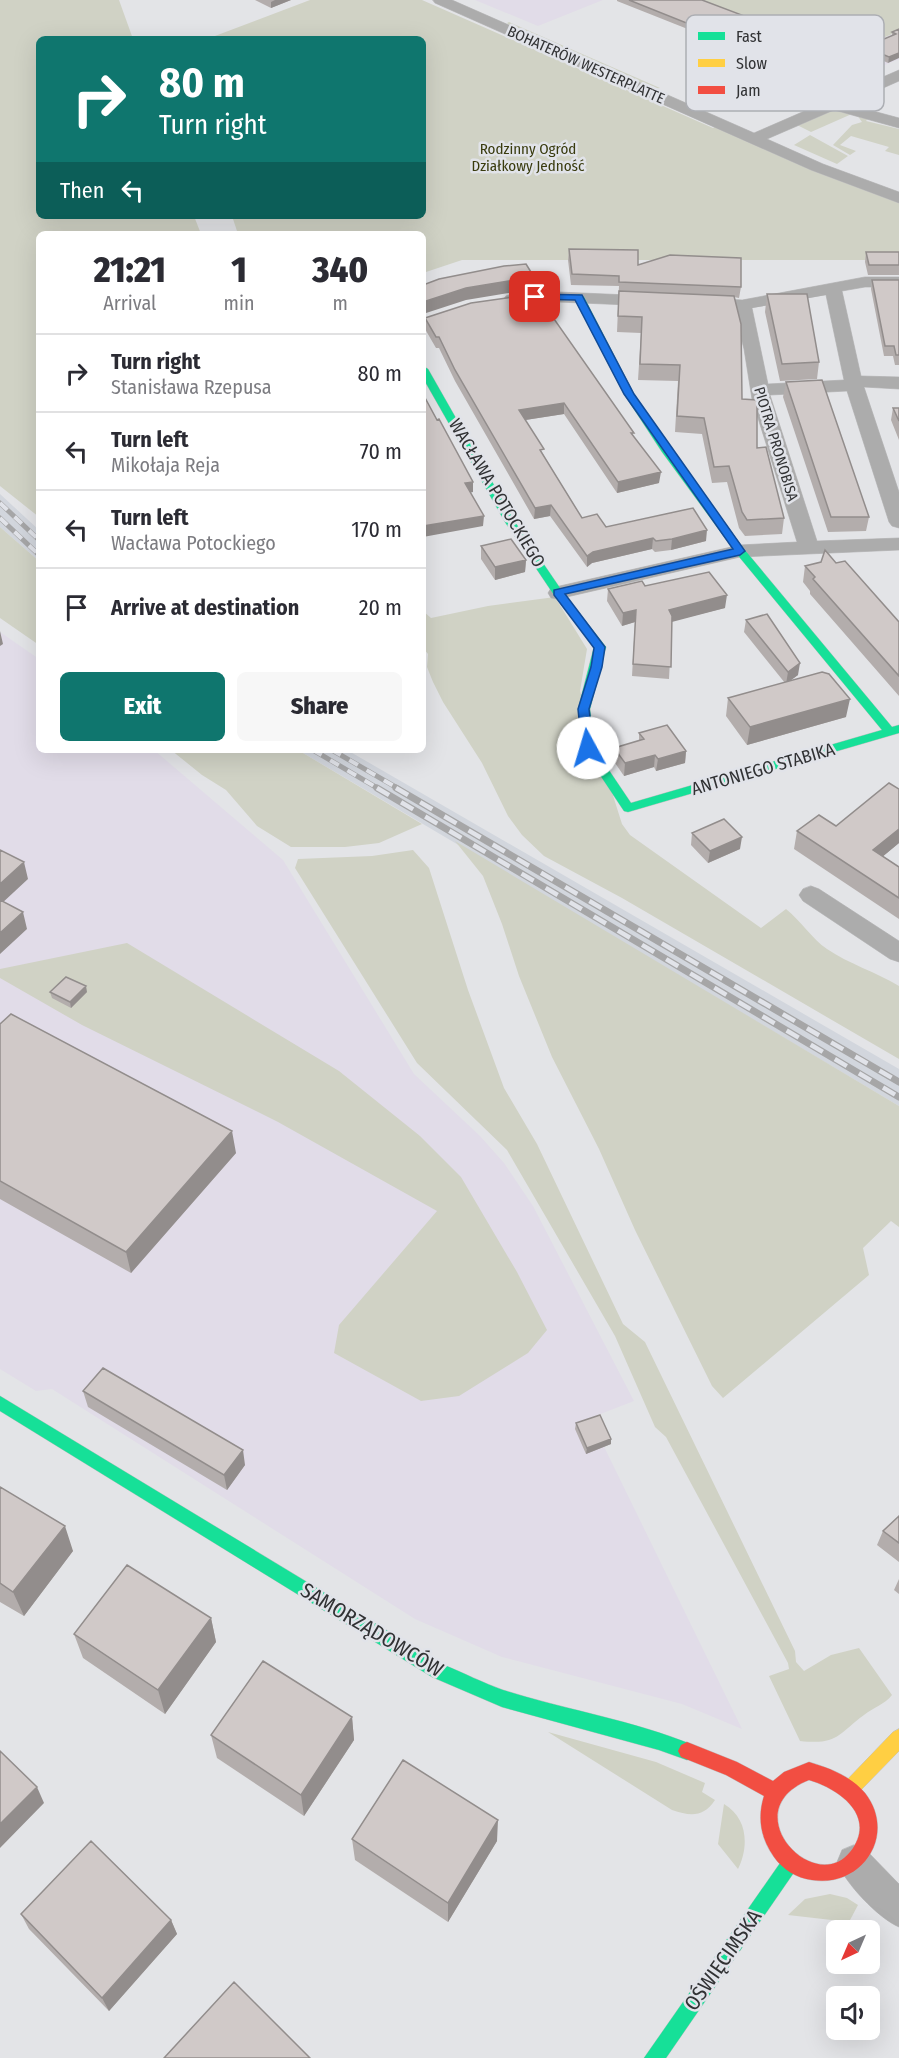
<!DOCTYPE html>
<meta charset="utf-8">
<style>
:root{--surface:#fff;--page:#f7f7f7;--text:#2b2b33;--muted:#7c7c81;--line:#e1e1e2;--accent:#0f766e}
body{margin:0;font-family:"Fira Sans Condensed",sans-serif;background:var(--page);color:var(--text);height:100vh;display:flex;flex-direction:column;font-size:22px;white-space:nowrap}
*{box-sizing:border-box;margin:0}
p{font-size:20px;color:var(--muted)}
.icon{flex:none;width:33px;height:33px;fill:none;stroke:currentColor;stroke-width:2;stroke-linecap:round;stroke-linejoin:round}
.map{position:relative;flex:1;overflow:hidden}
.panel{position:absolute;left:36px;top:231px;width:390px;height:522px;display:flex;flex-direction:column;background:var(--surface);border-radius:9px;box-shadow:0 6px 24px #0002}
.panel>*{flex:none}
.banner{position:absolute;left:36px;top:36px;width:390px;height:183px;border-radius:9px;box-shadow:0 6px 24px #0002;background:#0f766e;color:#fff;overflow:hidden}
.needle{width:39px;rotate:224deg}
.buttons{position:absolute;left:826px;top:1920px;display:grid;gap:12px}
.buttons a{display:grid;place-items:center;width:54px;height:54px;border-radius:9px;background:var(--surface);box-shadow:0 6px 24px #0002;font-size:30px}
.pin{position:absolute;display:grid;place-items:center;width:51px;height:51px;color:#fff;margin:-26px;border-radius:12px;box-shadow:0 3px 9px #0006}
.me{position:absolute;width:66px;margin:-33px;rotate:354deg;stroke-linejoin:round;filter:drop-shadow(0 0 4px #0008)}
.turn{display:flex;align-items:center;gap:21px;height:126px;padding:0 24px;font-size:27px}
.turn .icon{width:78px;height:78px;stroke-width:2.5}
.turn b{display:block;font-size:42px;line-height:51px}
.then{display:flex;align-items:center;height:57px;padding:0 24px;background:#0003;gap:12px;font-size:22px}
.eta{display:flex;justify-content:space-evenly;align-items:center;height:102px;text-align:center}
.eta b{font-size:36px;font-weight:800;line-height:42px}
.button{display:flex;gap:12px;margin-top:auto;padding:12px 24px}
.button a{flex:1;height:69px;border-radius:9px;background:var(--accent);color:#fff;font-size:24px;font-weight:800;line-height:69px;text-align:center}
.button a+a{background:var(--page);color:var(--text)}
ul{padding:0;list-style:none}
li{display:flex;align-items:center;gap:18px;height:78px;padding:0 24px;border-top:2px solid var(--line)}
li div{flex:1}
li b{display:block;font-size:22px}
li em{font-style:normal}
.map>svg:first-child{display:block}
</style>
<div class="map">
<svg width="899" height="2058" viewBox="0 0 899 2058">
<rect width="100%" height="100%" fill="#e3e4e7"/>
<path fill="#e1dce8" d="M475,0h128l-65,26z
M899,31v28l-70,30 -31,-14z
M0,632l39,27v91h115l129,110 131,214 66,62 24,27 29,43 101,195 -44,17 152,311 -60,-25 -180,-47 -87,-38 -363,-230 -16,2 -36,-22z"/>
<path fill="#d2d6dd" d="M0,494l39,36v31l-39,-34z
M298,750h49l552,319v37z"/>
<path fill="#d0d2c5" d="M0,0h119l14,39h-94v177h155l7,18h-162v283l-39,-31z
M310,0h112l291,128 3,-2 183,75v59h-437l-39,13v-39h-185l-6,-18h191v-177h-216z
M697,0h202v31l-80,35 -28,-14 -20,-23z
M509,22l151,66 -6,1 -144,-63 -3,-3z
M828,111l26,2 -43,19 -14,-7z
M857,115l12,2 -3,4 33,8v26l-14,-4 4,-4 -38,-11 -11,9 16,6 -6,4 -17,-10 19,-20 10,-3z
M810,135l38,21 -11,8 -43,-19z
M0,527l39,34v84l-39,-27z
M555,597l32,52 -7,42 42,133 8,11 131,93 25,-19c15,12 26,30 41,40 22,15 49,23 72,37v73l-277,-161 -78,-42 -22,-21 -14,-19 -26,-53 -39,-61 -10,-20 -6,-15 1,-13 -5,-6v-37l8,7 57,-12z
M171,750h127l124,74 -43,19 -34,4h-54l-34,-21 -31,-36 -24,-15z
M455,841l444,265v121l-8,-6 -28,27 6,27 -146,123 -11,-12 -77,-156 -36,-81 -47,-92 -33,-81 -17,-52 -19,-48z
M413,850l16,18 39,122 36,98 33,56 86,180 22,18 150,309 1,11 8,9 27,-16 28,-7 33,47c-8,10 -18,12 -28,20 -27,20 -26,30 -64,26l-31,-65 20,-7 -1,-6 -122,-226 -11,-10 -40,-91 -108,-186 -90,-87 -122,-195 3,-9 74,-3z
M127,943l212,128 81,65 41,41 56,95 30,58 -19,23 -69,43 -38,5 -87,-48 5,-28 98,-114 -159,-89 -196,-97 -82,-47v-9z
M548,1732l108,30 49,21 -3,9 13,8c-12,18 -25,16 -43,10z
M724,1804c24,14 25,43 14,65l-20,-25z
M830,1894l17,4 11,7 -9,17 -61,-7 17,-16z"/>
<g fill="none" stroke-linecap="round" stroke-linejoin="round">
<defs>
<path id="street" d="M433,0h19l302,133 145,-63v11l-52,23 52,14v10l-65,-18 -67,29 56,25 76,28v11l-88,-33 -376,-167z
M865,277h34v10h-34l-23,4 19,85 38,1v12l-35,-2 35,105v36l-7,-2 -3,-4 -42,-131 -77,4 47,146 82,-3v12l-159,7 -182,42 -7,-1 -3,-5 3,-5 189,-43 57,-3 -45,-143 -8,-50 -10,-39 -37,-3 -3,-4 3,-4 6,-1 39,2zM826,295l18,85 -76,4 -16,-76z
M535,291l117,5 6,1 3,4 -3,4 -6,1 -117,-5 -23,4 -6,-1 -3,-4 3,-4z
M811,886l8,3 80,52v21l-9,-3 -87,-58 -4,-6 4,-6z
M854,1845l12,5 33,34v43c-21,-9 -54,-44 -62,-65l5,-12z"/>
<path id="fast" d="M579,294l5,3 50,97 36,55 74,100 148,178 7,-2v8l-271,79 -4,-1 -42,-63 -4,-39 16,-62 -40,-52 -49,-73 -82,-144v-12l5,3 87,153 47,69 44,56 -16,62 4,39 37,55 251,-73 -146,-177 -74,-101 -38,-58 -50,-97z
M0,1396l444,269c20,8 39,18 59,25 63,20 129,30 190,55l3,6 -3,6 -6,3 -28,-10 -157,-43 -70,-30 -432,-266z
M791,1853l6,3 3,6 -3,6 -131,190h-22l141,-202z"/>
<path id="slow" d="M899,1729v22l-42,43 -6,3 -6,-3 -3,-6 3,-6 48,-50z"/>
<path id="jam" d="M687,1742l50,20 36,19 11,-9 25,-10c20,6 42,14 56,31 32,41 -2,95 -53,87 -15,-2 -29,-10 -38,-23 -13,-18 -17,-39 -10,-61l-38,-21 -45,-18 -3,-6 3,-6zM809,1780c31,9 69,37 41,72 -36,45 -117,-42 -41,-72z"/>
</defs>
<use href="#street" stroke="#c0c0c2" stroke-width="1"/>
<use href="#fast" stroke="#c0c0c2" stroke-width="1"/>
<use href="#slow" stroke="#c0c0c2" stroke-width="1"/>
<use href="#jam" stroke="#c0c0c2" stroke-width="1"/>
<use href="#street" fill="#acacac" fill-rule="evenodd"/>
<use href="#fast" fill="#16e098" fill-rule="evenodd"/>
<use href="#slow" fill="#ffcf43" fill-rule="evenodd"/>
<use href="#jam" fill="#f24e42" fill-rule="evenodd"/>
<defs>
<path id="rail-far1" d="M0,503l39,37
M0,518l39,37
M313,750l66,39
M332,750l67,39"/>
<path id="rail" d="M377,788l522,309
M396,788l503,294"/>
</defs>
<use href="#rail-far1" stroke="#a6a6a7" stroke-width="5"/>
<use href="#rail" stroke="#a6a6a7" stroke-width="7"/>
<use href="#rail-far1" stroke="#e1e3e9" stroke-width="4" stroke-dasharray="10" stroke-linecap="butt"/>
<use href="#rail" stroke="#e1e3e9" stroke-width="4.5" stroke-dasharray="14" stroke-linecap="butt"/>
</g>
<path fill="#b3adac" d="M255,0h36l-20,8z
M617,0h85l66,25 -1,6 -34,16 -116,-46z
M899,29l-11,34 -23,-11v-5l27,-11v-4z
M872,64l-1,6 -91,38 -7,-18 -3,-1v-6l46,-15z
M569,249l172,38 -2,11 -5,-1 8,102 15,49 27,70 -2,16 -37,2 -6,-8 -12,-46 -15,1 -10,-49 -27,-2 3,-51 -40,-1 3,-47 -24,-1 2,-46 -48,-1 -3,-25z
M866,252h33v23h-31l-3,-13z
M872,280h27v85h-4l-2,-9h-9l-13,-67z
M767,294l52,68 -2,17 -37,2 -15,-69z
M551,315l82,122 26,46 -42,10 -53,-79 -39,6 19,36 38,62 24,9 100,14 -35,9 -16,2 -3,-3 -60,14 -5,4 -37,-51 -16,3 -79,-138 -16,-33h-3l-11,-19v-11z
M786,382l83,135 -3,14 -38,1 -45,-135z
M893,408h6v32l-8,-20z
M481,546l45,14 -1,12 -30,8 -14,-21z
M836,563l63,59v74l-89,-102v-3l-7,-9 2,-16z
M645,586l80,22 -53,13 -3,58 -37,-3 3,-54 -13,4 -15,-25 1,-12z
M746,620l52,55 -9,6 57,36 -99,28 -21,-29 2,-18 57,-15 -41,-51z
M639,733l47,18 -1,12 -29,8 -2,-4 -30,9 -11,-16 1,-12 25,-7z
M899,789v54l-16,13 16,11v52l-105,-70 3,-18 39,-5z
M692,833l48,16 -32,14 -17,-18z
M50,992h37l-16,16 -19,-10z
M0,1024l236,129 -105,120 -131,-74z
M83,1391l162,74 -18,25 -139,-83z
M576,1423l35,21 -25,10 -11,-25z
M0,1487l73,64 -49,65 -24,-14z
M899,1516v46l-22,-17 6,-14z
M899,1579v15l-5,-4z
M211,1618l5,24 -51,72 -82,-56 -9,-24z
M352,1717l2,23 -50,76 -87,-58 -6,-23z
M352,1839l145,2 -49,81 -93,-62z
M21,1914l150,6 6,14 -68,77 -80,-82z"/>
<path fill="#928d8c" d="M275,0h16l-20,8v-6z
M768,25l-1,6 -34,16 1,-5z
M899,53v5l-11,5 1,-6z
M872,64l-1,6 -91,38 1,-5z
M534,277l-1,12 -67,11 -43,14v-12l43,-14z
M564,403v11l-45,7v-11z
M661,472l-2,11 -42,10 1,-11z
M473,482v10l-8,2v-11z
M551,505l-1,11 -16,3 1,-11z
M484,516l-1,10 -60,11v-11z
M707,530l-1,11 -35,9 1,-11z
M653,538l-1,11 -60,14 -5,4v-11l6,-4z
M526,560l-1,12 -30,8v-13z
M727,595l-2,13 -57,15 1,-13z
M636,610l-1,12 -13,4 1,-13z
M0,631l3,13 -3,2z
M800,663l-2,12 -12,9 2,-12z
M850,699l-4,18 -99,28 3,-18z
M686,751l-1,12 -29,8 2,-12z
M655,755l-1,12 -30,9 1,-13z
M899,829v14l-30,25 4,-18z
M742,837l-2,12 -32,14 2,-12z
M24,862l4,17 -28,26v-21z
M23,912l4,17 -27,25v-21z
M86,986l1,6 -16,16 -1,-6z
M232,1131l4,22 -105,120 -5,-21z
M611,1439v5l-25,10 1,-6z
M243,1450l2,15 -18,25 -3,-15z
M65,1526l8,25 -49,65 -11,-24z
M211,1618l5,24 -51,72 -7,-24z
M352,1717l2,23 -50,76 -3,-21z
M37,1787l7,16 -44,45v-24z
M498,1820l-1,21 -49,81v-19z
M171,1920l6,14 -68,77 -7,-13z"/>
<path fill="#d0c9c8" stroke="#928d8c" stroke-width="1.5" d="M629,0h73l66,25 -34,17z
M899,29v24l-10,4 -24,-10 31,-13 -4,-2z
M569,249l69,1v15l32,-10 71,3v29l-122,-5v-6l-47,-2z
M866,252h33v13h-30z
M526,264l8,13 -68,11 -43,14v-17l16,-6 65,-13z
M872,280h27v75h-3l-2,-9h-9z
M619,291l115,5 7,28 1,75 15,1v48l9,-1 18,71 -37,2 -5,-8 -13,-46 -15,1 -10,-49 -27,-2 3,-51 -40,-1 2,-47 -24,-1z
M542,293l9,15 -4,1 87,124h-3l30,39 -43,10 -54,-79 -45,7 25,39 -4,1 42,68 15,-4 9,13 87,-19 14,22 -35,9 -16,2 -3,-3 -60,14 -6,4 -36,-51 -16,3 -80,-138 -16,-33h-3l-11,-19 46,-15z
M767,294h40l12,68 -37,2z
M822,380l47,137h-38l-45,-135z
M423,394l14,26 2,-1 34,63 -8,1 19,33 -61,10z
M893,408h6v13z
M511,539l15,21 -31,7 -14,-21z
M825,550l11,13 9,-2 54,61v54l-86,-97 2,-2 -10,-11 16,-4z
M709,572l18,23 -58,15 3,6 -1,51 -38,-3 3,-54 -13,3 -15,-24 34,-8 3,5z
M767,614l33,49 -12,9 -42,-52z
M822,672l7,2 21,25 -100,28 -22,-29z
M667,725l19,26 -28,8 -3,-4 -30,8 -11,-15 30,-9 -5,-6z
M889,783l10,6v40l-26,21 26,17v31l-102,-67 22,-16 17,11z
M724,819l18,18 -32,14 -18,-18z
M0,850l24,12 -24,22z
M0,900l23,12 -23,21z
M66,977l20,9 -16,16 -20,-10z
M11,1014l221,117 -106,121 -126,-71v-157z
M103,1368l140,82 -19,25 -141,-84z
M600,1415l11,24 -24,9 -11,-25z
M0,1487l65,39 -52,66 -13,-9z
M899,1516v27l-16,-12z
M127,1565l84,53 -53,72 -84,-56z
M263,1661l89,56 -51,78 -90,-60z
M0,1751l37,36 -37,37z
M403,1760l95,60 -50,83 -96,-64z
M91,1841l80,79 -69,78 -81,-84z
M234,1982l76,76h-146z"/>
<path fill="#1a73e8" stroke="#114b97" stroke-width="1.5" d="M535,294l47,1 52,99 111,157 -5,4 -175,39 40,53 -3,20 -13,42 5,39 -6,4 -6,-4 -4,-39 13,-42 3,-19 -40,-53v-5l179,-41 -109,-155 -49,-94 -43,-1v-4z"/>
<g text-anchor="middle" stroke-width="5" stroke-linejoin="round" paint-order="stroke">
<g font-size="15" fill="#313234" stroke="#e1e3e9">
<text transform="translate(586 65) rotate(24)" y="5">BOHATERÓW WESTERPLATTE</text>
<text transform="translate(776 444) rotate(73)" y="5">PIOTRA PRONOBISA</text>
</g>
<g font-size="15" fill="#393b0e" stroke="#e1e3e9">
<text x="528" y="154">Rodzinny Ogród<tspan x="528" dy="17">Działkowy Jedność</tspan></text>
</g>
<g font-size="18" fill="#313234" stroke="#e1e3e9">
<text transform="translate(497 493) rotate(59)" y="6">WACŁAWA POTOCKIEGO</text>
<text transform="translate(763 769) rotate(-16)" y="6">ANTONIEGO STABIKA</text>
</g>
<g font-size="21" fill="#313234" stroke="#e1e3e9">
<text transform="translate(372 1630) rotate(31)" y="7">SAMORZĄDOWCÓW</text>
<text transform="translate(723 1960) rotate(-55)" y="7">OŚWIĘCIMSKA</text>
</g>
</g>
<rect x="686" y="15" width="198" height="96" rx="9" fill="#e1e3e9" stroke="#acaeb3" stroke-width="1.5"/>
<rect x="698" y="32" width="27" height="8" fill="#16e098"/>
<rect x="698" y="59" width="27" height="8" fill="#ffcf43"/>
<rect x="698" y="86" width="27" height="8" fill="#f24e42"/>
<g font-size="16" fill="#313234">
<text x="736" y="42">Fast</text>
<text x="736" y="69">Slow</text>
<text x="736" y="96">Jam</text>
</g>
</svg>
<div class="buttons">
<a><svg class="needle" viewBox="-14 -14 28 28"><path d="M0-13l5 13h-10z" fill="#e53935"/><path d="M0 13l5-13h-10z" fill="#7c7c81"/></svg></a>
<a><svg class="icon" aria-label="sound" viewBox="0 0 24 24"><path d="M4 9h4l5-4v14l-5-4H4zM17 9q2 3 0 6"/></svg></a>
</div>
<div class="pin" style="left:535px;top:297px;background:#d93025"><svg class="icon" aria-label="arrive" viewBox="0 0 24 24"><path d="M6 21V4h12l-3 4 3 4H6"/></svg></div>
<svg class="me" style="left:588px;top:748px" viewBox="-20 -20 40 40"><circle r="19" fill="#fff"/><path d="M0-13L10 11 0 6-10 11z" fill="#1a73e8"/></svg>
<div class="banner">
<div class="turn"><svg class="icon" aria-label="right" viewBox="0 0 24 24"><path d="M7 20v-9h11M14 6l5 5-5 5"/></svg><div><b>80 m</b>Turn right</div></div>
<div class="then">Then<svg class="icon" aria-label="left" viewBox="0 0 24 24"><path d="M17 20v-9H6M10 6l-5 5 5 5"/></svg></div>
</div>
<section class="panel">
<div class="eta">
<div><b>21:21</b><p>Arrival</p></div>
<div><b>1</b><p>min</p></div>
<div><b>340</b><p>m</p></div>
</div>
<ul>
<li><svg class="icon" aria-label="right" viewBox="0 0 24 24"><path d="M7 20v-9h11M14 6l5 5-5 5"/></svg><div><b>Turn right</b><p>Stanisława Rzepusa</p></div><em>80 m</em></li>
<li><svg class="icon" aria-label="left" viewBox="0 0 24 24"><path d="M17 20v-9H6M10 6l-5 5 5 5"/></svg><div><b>Turn left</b><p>Mikołaja Reja</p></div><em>70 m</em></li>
<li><svg class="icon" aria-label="left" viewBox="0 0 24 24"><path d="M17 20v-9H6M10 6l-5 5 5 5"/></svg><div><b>Turn left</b><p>Wacława Potockiego</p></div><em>170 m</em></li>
<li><svg class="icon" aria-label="arrive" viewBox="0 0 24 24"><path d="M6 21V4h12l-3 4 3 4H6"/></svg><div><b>Arrive at destination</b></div><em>20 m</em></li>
</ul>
<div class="button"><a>Exit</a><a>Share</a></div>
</section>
</div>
